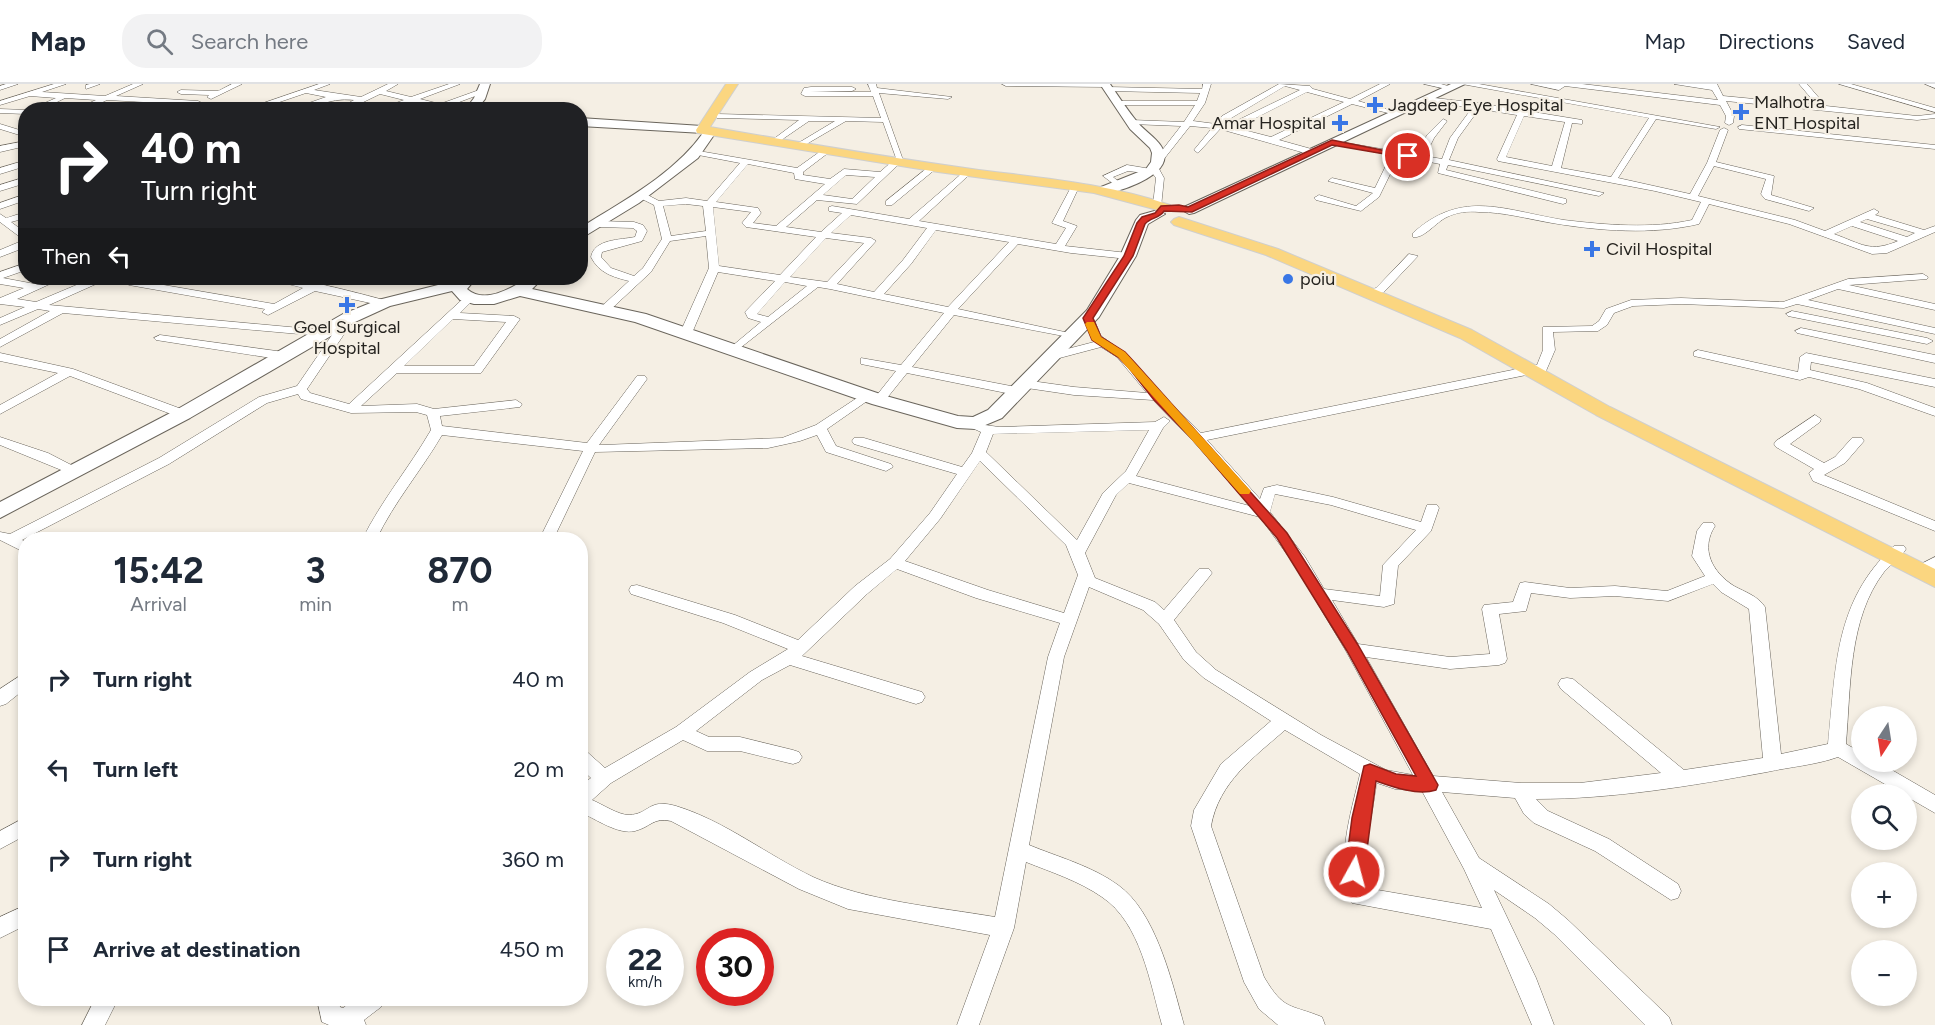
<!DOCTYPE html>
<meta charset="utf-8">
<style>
:root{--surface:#fff;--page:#f2f2f3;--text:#1f2937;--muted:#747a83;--line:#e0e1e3}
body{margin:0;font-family:Figtree,sans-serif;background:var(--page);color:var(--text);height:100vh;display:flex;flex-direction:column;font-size:22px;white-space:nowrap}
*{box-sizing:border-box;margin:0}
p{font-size:20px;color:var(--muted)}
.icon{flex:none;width:33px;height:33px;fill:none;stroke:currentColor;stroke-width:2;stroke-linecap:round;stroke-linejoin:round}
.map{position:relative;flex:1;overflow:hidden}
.details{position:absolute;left:18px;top:448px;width:570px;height:474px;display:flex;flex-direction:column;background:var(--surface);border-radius:24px;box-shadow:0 3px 9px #0003}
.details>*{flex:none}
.hud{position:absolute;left:18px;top:18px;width:570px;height:183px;border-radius:24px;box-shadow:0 3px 9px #0003;background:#202124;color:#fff;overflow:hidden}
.needle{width:39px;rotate:192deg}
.controls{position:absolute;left:1851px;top:622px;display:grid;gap:12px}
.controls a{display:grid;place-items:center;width:66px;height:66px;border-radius:50%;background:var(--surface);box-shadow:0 3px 9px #0003;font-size:30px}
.speed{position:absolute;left:606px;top:844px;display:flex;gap:12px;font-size:30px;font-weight:700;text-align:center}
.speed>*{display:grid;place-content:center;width:78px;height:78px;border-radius:50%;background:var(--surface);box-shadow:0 3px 9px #0003;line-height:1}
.speed small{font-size:15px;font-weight:400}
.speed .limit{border:9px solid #d22;background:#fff;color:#111}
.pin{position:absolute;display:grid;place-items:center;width:51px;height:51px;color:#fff;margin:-26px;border:3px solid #fff;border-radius:50%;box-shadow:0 2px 6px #0007}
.me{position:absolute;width:66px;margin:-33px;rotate:7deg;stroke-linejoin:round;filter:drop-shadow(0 0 4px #0008)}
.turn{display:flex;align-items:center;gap:21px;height:126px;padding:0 24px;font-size:27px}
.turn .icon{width:78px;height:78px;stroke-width:2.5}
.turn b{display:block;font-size:42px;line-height:51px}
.then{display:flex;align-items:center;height:57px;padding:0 24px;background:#0003;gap:12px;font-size:22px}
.eta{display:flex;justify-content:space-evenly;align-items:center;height:102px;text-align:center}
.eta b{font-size:36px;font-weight:700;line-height:42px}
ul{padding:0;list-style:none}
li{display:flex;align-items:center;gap:18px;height:90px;padding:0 24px}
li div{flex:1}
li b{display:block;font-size:22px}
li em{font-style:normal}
header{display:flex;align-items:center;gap:36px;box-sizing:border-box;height:84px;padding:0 30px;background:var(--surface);border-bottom:2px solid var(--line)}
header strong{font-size:28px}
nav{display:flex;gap:33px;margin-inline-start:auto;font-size:21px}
.search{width:420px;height:54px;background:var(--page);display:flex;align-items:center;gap:15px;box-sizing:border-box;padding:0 21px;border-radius:24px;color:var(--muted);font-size:22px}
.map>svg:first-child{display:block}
</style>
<header>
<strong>Map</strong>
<div class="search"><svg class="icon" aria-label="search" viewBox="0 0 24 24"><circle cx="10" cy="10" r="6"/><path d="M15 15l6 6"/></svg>Search here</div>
<nav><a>Map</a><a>Directions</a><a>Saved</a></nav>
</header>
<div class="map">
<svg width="1935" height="941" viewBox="0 0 1935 941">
<rect width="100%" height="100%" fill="#f5efe4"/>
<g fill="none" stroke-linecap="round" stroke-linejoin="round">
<defs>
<path id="street" d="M6,0h12l-18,6v-4z
M54,0h12l-24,8 63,4 28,-12h10l-27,12 82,5 4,2 -4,2 -91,-5 -21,10h-12l22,-10 -31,-2 -24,12h-12l27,-12 -26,-2 -30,9v-4z
M90,0h10l-14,5v-4z
M232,0h10l-31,15 -4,-2 2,-2 -28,-1 -4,-2 4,-2 37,1z
M319,0h11l-16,6 47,7 27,-13h10l-12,7 25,6 38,-13h11l-40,15 20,5 39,-14 7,2 -48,18h-13l7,-3 -20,-5 -22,8h-13l27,-10 -24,-6 -33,16h-11l18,-10c-28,-3 -39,10 -65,10l37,-13 -20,-4 -50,17h-13z
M868,0h8l1,4 75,9 -4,2 -69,-6 24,67 -46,44 -40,-4 -31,27 35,5 21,-19 -13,-2v-4l3,-1 77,13 58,-50 4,3 -1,2 -51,47 137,23 10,-16 -14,-5 18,-34 4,-3 4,3 -15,32 14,5 -12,20 63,7 5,3 -5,3 -57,-6 -53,-9 -60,65 116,25v4l-120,-23 -42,52 104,20 4,1 2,3 -2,3 -4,1 -109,-22 -24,30h-8l-2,-3 23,-29 -35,-7v-6l40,7 43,-52 -114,-24 -12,-2 -83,65 -6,-3 2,-2 30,-25 -13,-4 -3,-6 30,-31 -57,-9 -26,61 -2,2h-8l-2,-2 29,-65 -3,-32 -36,5 -19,31 -43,40h-8v-4l29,-27c-16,-4 -30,-8 -38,-24 3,-18 29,-17 44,-20l2,-6 -4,-3 -35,-1 -5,-3 5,-3 36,1 9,3 4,6 -5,10 -40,11 -1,5 10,11 23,8 9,-8 19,-29 -8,-34 -16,-8v-4h6l15,8 27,-3 21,3 33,-38 -47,-9v-4l104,18 28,-20 3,1v4l-25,19v3l27,4 14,-10 36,3 16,-14 -13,-36 -37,-1 -48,28 -4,-2 1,-2 40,-24h-26l-35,24 -4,-2 1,-2 28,-21 -79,-2h-3v-4l164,4 -8,-22h-68l-4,-2 3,-6 7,-1h41l4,2 -4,2 -42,1h61zM748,80l46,9 1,6 30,5 -49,42 -23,-3 8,-10 -3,-5 -42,-6zM846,91l29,2 -23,22 -29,-4zM686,120l17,2 3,25 -35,5 -8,-30zM713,123l38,5 -9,11 4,4 70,10 -36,38 -61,-9zM851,131l76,13 -24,32 -29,32 -37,-8 39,-43 -5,-3 -40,-5zM936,146l73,12 -61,65 -64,-13 27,-30zM826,154l38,5 -37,39 -37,-5zM785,198l22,4 -39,31 -11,-3z
M1002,0h107l1,1 -4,2 -100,-1z
M1203,0h8l-6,19 -12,18 23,3 6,-8 57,-32 31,2 3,3 37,10 30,-15h10l-32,17 42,12 -4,2 -44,-11 -73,36 36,10v4l-3,1 -92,-26 -22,24 -4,-3 18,-22 -22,-2 -30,38 -3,1 -4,-3 28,-36 -50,-2 -4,-2 4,-2 53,2 11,-17h-78l-4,-2 4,-2h80l3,-8 -92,-2 -4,-2 4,-2 94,2zM1285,2l15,4 -72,35h-5l5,-5zM1307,8l37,10 -73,35 -35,-9z
M1424,0h17l14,4 -4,2z
M1462,0h17l241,43 -4,2 -60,-10 -38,59 72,16 17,-31 13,-33 4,-2 4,2 -12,32 58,14 -3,19 43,13 -5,3 -44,-12 -4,-5 5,-15 -52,-13 -16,30 97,24 30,11 49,-22 5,3 -4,3 49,15 11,-4v6l-48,21 -15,1 -83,-30 -80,-20 -10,20c-47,11 -99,7 -147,-1 -24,-4 -48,-11 -73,-11 -11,-1 -22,0 -32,5 -11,5 -23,22 -34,20v-4c50,-45 93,-22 151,-13 42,5 87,9 128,0l9,-18 -46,-11 -157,-30 -1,-2 20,-44 -38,-6 -21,29 -9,22 155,33 -5,3 -151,-31 -2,5 120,29v4l-3,1 -125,-31 2,-9 -41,-8 -20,41 -18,14 -45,-11 -2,-2 5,-3 37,11 17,-13 -45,-12 4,-3 43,10 16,-33 -59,-11 -4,-2 1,-2 88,15 10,-20 16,-16 4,2 -13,17 -9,18 17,3 8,-21 22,-30 -49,-7v-4h3l52,6 104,17v4l-10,-1 -11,45 50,9 38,-59zM1524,32l41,6 -13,44 -46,-9zM1867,135l48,14 -8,4 -47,-15zM1852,142l46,15c-28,12 -36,3 -64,-7z
M1531,0h51l136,16 -6,-10 -38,-6h43l6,12 94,9 -18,-21h8l19,22 91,10 18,-2v4l-18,2 -191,-19 8,15 -1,7 -4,2 -4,-2 1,-7 -6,-11 -155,-19 -6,4z
M1839,0h12l84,24v4z
M1925,0h10v4z
M0,25l26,1v4l-26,-1z
M0,40l26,8v5l-26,-8z
M1742,41l193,20v4l-196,-20 -1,-2z
M26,57v5l-26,6v-6z
M23,77h3v5l-26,8v-6z
M931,81l7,2 -46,38h-6v-4z
M1127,81l24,4 7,-2 6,11 -3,29 -8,-2 3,-27 -3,-4 -25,-3 -15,6 10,8 -4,3 -16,-12z
M26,93v6l-26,8v-6z
M26,110v6l-26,9v-6z
M26,128v6l-15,4 15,11v14l-26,10v-7l24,-10 -24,-18v-8l6,4z
M1409,170l9,2 -34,36 -16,3v-4l8,-3z
M26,179v7l-23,8 32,6 15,-6h13l-46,21 19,3 57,-24h13l-1,2 -56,25 273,25 6,3 -6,3 -259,-23 -63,34v-8l50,-28 -12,-2 -38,16v-7l25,-11 -25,-3v-6l24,-10 -24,-4v-12z
M1923,190l5,3 -1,2 -78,6 86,19v6l-97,-21 -30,11 127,28v6l-138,-30 -13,4 -103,-4 -48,2 -19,7 -7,12 -9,6 -45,1 2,18 -9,21 -339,69 53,59 4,-11 13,-3 56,12 88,25 6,-17h10l2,3 -8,23 -33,35 -4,38 -10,3 -52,-7 26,44 92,13 40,-3 -8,-45 2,-4 29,-3 7,-19 5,-1 45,6 45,-2 52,5 38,-15 -13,-20 5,-25 6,-8h10l2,3c-15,23 -3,46 19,60 11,6 24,10 31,21l16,147 47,-10c8,-76 6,-143 66,-198h10l2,3 -2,3c-6,7 -14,13 -20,20 -36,47 -33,115 -38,172l16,9v9h16l57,33v18l-97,-56c-22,8 -49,10 -71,15 -76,14 -154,27 -231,27l12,12 61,28 69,45 3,7 -3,7 -7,2 -76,-49 -61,-28 -10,-9 -9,-16 -73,-6 37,66 70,46 19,16 101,97 3,8h-27l-91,-91 -19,-16 -41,-28 42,88 18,47h-22l-41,-96 -139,-26c-18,-38 -1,-90 8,-129l-75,-44c-32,28 -66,52 -74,96l53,151c20,34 26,27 58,40l3,8h-47l-19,-16 -15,-27 -53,-156 3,-16 27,-46 50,-43 -67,-43 -20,-18 -25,-36 -16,-14 -54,-23 -25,70 -35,188c29,12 63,21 89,40 38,27 54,97 66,140h-22c-12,-42 -21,-102 -60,-128 -23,-16 -51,-25 -76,-35l-12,66 -35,97h-22l33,-90 -142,-26 -49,-20 -128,-68c-18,-4 -20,6 -36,10 -17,4 -39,-12 -55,-19v-26l11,-8 -11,-10v-19l6,2 19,17 71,-41 74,-55 38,-23 -65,-26 -92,-29 -2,-4 2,-4 6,-1 98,30 63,25 57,-54 35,-27 40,-46 27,-39 -103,-30 -2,-3 2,-3h10l98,29 10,-14 9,-21 -9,-4 6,-4 21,3 156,-5 9,-5 6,4 -7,7 -27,48 114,30 -57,-65 -40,-41 -79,-5 -54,-8 -2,-3 6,-4 50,7 73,6 -30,-36 -16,-10 -49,13 -4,-2v-4l46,-12 -12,-25 2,-2h8l9,21 24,17 36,41 40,39 336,-68 6,-15v-23l49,-1 7,-5 7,-12 25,-9 50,-2 102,4 65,-23zM1149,346l-23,41 -23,22 -26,47 -91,-88 7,-18zM980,377l86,84 12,30 -14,38 -76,-23 -83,-29 35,-42zM1129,399l131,34 34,47 52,87 67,124 -27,-5 -65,-35 -105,-65 -20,-18 -22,-32 35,-43 3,-4 -3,-4h-10l-35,41 -9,-8 -60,-24 -10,-25 31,-58zM1275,410l56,11 85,25 -33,35 -3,31 -56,-7 -19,-32 -35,-45zM897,485l79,29 84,25 -12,34 -53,260c-58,-10 -129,-16 -182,-40 -46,-22 -88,-56 -137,-71 -28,-8 -26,8 -47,9 -11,0 -27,-11 -37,-15l19,-17 72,-43 24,11h33l53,13 6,-2 3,-5 -3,-5 -6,-2 -53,-13h-31l-13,-6 66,-51 28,-15 126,39 6,-2 3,-5 -3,-5 -120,-36 65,-62zM1713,500l8,8 28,17 14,149 -79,12 -111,-91 -6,-1 -6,1 -3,5 3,5 100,84 -81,10h-59l-88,-7 -67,-119 84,12 49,-4 6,-2 2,-4 -8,-45 27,-3 5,-18 39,5 45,-2 53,5zM1377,699l18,6 27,2 42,78 18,39 -116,-20 -1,-33z
M265,194c29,-3 92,15 123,23l1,2 -5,3 -69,-15 -47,24 -6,-3 3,-3 -136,-24 -5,-3 5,-3 145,25 29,-16z
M470,211l5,3 -15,15 54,3 6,3 -39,54h-84l-36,33 56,-2 17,5 82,-9 6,4 -2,3 -80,9 2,10 145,17 50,-67h8l2,3 -48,66h3l180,-7 34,-13 50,-33 4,1 2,3 -2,3 -43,30 9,17 55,18 2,3 -7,4 -60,-19 -9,-17 -17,6 -32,7 -173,4 -42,88h-14l44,-89 -141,-16c-21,36 -48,67 -66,105h-14c19,-39 47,-72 69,-110l-4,-15 -11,-3 -65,1 -50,-14 -3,-5 -31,9 -98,61 -147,76 4,2v11l-26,-13v-8l10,2 149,-76 100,-61 38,-11 48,-70 4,-1 6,3 -48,71 3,4 39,11 117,-108zM453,235l53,3 -32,44h-70z
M1792,227l135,27 6,3 -6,3 -139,-28 -2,-2z
M1801,244l134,27v8l-138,-30 -2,-2z
M160,251l124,17 6,4 -6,4 -128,-20 -2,-2z
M1698,266l100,22 2,-15 6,-4 129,26v8l-124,-25 -1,8 57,13 68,25v8l-76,-27 -50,-12 -9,3 -106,-24v-4z
M0,269l73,16 114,42 2,3 -2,3h-8l-109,-41 -70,38v-9l58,-32 -58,-12z
M1815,331l6,4 -1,3 -30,22 34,19 11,-6 17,-19h10l2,3 -19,22 -21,12 111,46v10l-122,-50 -4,-8 5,-4 -38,-22 -2,-3 2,-3z
M0,353l48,16 35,18 -7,4 -5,-1 -71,-29z
M1935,473v12l-10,6h-10l-3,-4 3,-4z
M26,588v16l-20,16 -6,2v-17z
M26,733v18l-26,14v-18z
M26,821v20l-26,13v-21z
M95,915h23l-13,26h-23z
M317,915h22l1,8 3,1 12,-9h29l-3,8 -17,13 2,5h-37l-7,-3z"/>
<path id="secondary" d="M480,0h10l-5,15 -9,11h-11l9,-12z
M1100,0h10c9,13 18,27 28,39 7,8 17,14 23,23 18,27 -37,44 -55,48l-7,-4 2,-3 45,-18 5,-7 1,-9 -2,-5 -20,-19z
M1451,0h14l-271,129 -5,1 -7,-4 2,-3z
M580,34l122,8 14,6 -18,26 -59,45 -59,36v-11c43,-27 94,-54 123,-95l-123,-7z
M1158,126l7,4 -17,10 -12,32 -37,61 -97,101 -26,11 -19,-1 -85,-24 -237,-82 -115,-26 -26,8h-20l-14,-4 -8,-9 -62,15 -35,16 -165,96 -190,100v-16l176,-92 167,-96 35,-14 76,-19 5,-3h17l-9,11c16,14 40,2 55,-8v-3h16v5l-6,6 114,25 240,82 72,20 15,1 15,-7 99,-100 33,-54 16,-36 4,-5z"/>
<path id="primary" d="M726,0h12l-28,43c87,15 175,30 262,42 68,9 134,14 198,36l2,3 -7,4 -71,-19 -156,-21 -241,-39 -1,-3z
M1179,133l99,32 194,81 138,77 325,162v18l-339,-172 -136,-77 -194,-83 -92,-30 -3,-3 3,-3z"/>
</defs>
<use href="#street" stroke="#6a655c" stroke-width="1"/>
<use href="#secondary" stroke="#6a655c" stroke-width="2"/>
<use href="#primary" stroke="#cfcfce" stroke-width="2"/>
<use href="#street" fill="#fff" fill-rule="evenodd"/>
<use href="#secondary" fill="#fff" fill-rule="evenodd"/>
<use href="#primary" fill="#fbd680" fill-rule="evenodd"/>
</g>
<path fill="#d93025" stroke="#8d1f18" stroke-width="1.5" d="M1332,56l80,16 -4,2 -76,-13 -140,67 -28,-1c-5,8 -13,6 -19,13l-12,32 -40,62 8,19 24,15 11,12 151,169 71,112 80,140 -2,5c-18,6 -43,-3 -60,-9l-12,91 -3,6 -7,2 -6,-2 -3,-6 7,-54 12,-52 6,-2 26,10 20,2 -69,-125 -70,-113 -83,-97 -40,-41 -25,-32 -11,-11 -26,-17 -9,-22 41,-62 13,-33 5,-6 13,-4 6,-7 18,-1 9,2z"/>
<path fill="#f59e0b" d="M1087,238h7l7,15 24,15 124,137 2,2 -2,3h-9l-122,-137 -26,-17 -7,-16z"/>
<g fill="#3976e5" stroke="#f5efe4" stroke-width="2">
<path d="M1372 12h6v6h6v6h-6v6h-6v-6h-6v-6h6z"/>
<path d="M1738 19h6v6h6v6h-6v6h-6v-6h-6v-6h6z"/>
<path d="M1337 30h6v6h6v6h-6v6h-6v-6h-6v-6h6z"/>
<path d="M1589 156h6v6h6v6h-6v6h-6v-6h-6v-6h6z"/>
<circle cx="1288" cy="195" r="6"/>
<path d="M344 212h6v6h6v6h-6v6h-6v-6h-6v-6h6z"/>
</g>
<g text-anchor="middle" stroke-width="4.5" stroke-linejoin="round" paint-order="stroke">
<g font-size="18" fill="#25231f" stroke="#f5efe4" text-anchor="start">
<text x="1754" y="24">Malhotra<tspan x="1754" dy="21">ENT Hospital</tspan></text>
<text x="1388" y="27">Jagdeep Eye Hospital</text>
<text x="1326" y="45" text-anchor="end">Amar Hospital</text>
<text x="1606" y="171">Civil Hospital</text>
<text x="1300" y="201">poiu</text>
<text x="347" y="249" text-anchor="middle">Goel Surgical<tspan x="347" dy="21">Hospital</tspan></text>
</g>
</g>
</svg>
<div class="controls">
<a><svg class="needle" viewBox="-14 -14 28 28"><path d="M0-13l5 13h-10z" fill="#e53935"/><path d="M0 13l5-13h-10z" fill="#747a83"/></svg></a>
<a><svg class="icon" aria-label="search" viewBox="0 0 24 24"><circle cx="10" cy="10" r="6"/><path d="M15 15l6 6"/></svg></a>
<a>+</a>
<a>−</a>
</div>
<div class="speed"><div>22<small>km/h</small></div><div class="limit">30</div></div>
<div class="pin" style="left:1408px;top:72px;background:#d93025"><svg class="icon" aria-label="arrive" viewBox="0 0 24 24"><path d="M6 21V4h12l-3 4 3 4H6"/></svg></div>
<svg class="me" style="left:1354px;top:788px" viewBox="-20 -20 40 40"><circle r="17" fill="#d93025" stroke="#fff" stroke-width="3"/><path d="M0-11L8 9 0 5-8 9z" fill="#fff"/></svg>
<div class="hud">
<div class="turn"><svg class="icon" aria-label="right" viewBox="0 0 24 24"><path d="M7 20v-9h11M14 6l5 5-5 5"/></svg><div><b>40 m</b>Turn right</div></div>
<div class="then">Then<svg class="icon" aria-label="left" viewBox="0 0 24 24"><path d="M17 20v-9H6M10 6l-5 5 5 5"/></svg></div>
</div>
<section class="details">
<div class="eta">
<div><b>15:42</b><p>Arrival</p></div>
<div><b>3</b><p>min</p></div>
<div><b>870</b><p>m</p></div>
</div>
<ul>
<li><svg class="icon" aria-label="right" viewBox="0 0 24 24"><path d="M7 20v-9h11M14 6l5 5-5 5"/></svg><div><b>Turn right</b></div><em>40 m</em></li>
<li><svg class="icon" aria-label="left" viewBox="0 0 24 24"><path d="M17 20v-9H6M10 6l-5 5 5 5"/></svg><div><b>Turn left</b></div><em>20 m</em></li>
<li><svg class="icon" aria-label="right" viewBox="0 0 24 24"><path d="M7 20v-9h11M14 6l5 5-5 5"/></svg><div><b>Turn right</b></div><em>360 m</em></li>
<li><svg class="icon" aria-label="arrive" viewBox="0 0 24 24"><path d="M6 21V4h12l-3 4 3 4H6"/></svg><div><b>Arrive at destination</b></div><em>450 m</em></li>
</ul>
</section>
</div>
